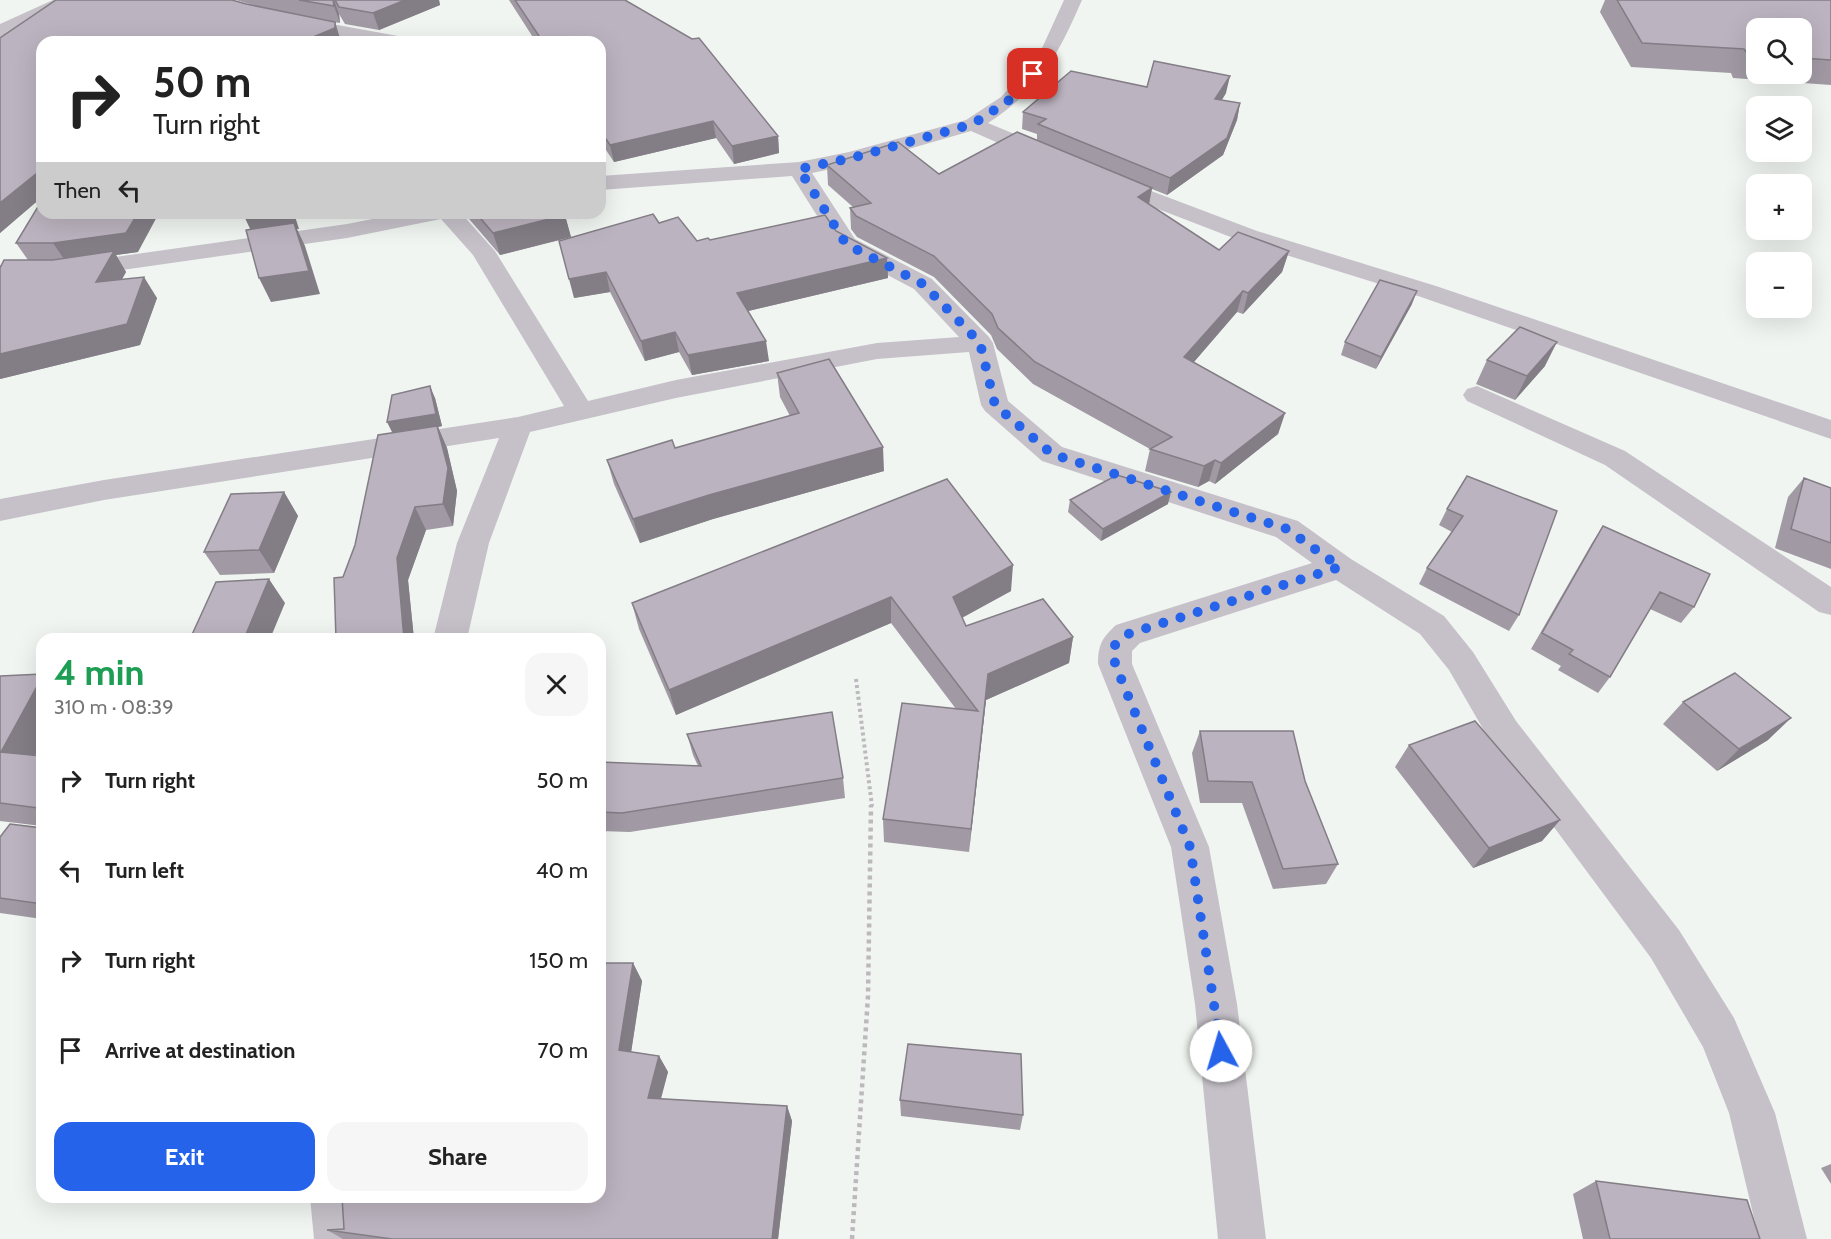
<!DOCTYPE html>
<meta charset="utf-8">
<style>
:root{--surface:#fff;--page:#f6f6f6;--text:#222;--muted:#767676;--accent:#2563eb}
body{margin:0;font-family:Cabin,sans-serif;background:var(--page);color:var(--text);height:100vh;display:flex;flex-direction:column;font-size:22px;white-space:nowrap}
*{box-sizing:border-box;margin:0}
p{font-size:20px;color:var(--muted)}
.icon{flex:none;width:33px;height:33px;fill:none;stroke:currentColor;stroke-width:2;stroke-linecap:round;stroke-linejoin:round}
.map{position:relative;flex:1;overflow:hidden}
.panel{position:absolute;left:36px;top:633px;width:570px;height:570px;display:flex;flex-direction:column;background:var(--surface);border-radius:18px;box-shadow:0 6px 24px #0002}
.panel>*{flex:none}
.guide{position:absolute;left:36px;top:36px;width:570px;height:183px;border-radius:18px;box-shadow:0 6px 24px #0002;background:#fff;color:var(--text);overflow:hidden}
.buttons{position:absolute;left:1746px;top:18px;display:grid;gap:12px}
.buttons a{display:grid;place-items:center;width:66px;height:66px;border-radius:12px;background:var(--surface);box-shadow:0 6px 24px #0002;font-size:30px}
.pin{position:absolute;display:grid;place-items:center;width:51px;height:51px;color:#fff;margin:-26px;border-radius:12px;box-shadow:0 3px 9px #0006}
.me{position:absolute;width:66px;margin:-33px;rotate:354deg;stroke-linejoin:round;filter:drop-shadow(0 0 4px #0008)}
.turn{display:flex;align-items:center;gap:21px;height:126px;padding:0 18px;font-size:27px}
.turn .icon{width:78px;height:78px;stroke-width:2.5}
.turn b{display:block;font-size:42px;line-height:51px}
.then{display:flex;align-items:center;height:57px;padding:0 18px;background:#0003;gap:12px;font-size:22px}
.round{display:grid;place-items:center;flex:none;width:63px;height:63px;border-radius:18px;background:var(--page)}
.summary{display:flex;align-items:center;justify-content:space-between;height:102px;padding:0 18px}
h1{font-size:36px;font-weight:700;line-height:45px;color:#1e9e55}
.cta{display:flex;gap:12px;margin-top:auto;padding:12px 18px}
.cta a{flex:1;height:69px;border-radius:18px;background:var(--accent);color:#fff;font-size:24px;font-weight:700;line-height:69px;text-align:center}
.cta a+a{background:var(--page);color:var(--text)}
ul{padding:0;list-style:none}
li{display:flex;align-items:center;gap:18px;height:90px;padding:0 18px}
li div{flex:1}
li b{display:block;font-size:22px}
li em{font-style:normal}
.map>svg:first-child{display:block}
</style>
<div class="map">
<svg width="1831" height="1239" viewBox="0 0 1831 1239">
<rect width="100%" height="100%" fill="#f0f5f1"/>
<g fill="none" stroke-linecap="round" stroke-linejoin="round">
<path stroke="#bcb8be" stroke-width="4" stroke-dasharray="3 3" stroke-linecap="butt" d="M856,679l16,127"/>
<path stroke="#bcb8be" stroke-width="4.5" stroke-dasharray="4 4" stroke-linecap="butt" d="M852,1239l16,-243 3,-191"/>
<path fill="#c6c1c9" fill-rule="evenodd" d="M53,0h24l-3,4 -74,33v-13z
M202,0h27l37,12 132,24 9,6c-69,0 -137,-16 -202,-38z
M1064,0h18c-24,55 -42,89 -94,123l65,27 3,5 -3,5h-16l-66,-29 -111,32 -48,10 43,66 77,40 57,58 4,6 15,58 54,46 236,74 53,38 93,57 29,36 43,69 163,209 55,88 41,95 32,126h-48l-30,-126 -26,-66 -52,-89 -161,-217 -41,-71 -29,-36 -84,-54 -196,63 -8,8v13l77,183 28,157 29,235h-48l-23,-235 -24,-157 -73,-183c0,-19 4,-26 18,-39l196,-62 -36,-26 -234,-76 -57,-50 -4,-6 -12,-53 -92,7 -201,39 -146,34 -41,111 -22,96h-34l24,-96 42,-105 -395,62 -104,21v-22l104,-19 414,-63 46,-11 -91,-151 -32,-36 -94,19 -281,40 -66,1v-14l66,-1 281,-40 56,-11h58l34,38 93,150 88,-21 201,-37 82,-6 -45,-48 -76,-40 -46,-73 -192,14v-14l199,-14 50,-10 117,-32 35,-23 25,-27 17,-24z
M1109,175l148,56 179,55 395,134v19l-413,-143 -177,-55 -140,-54 -3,-5 3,-5z
M1477,386l148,65 206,136v28l-12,-3 -214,-147 -138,-64 -4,-6 4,-6z
M310,1197h48l4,42h-48z"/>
</g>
<path fill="#a19aa4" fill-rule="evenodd" d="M56,0h176l24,6 -20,-6h203l1,5 -61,25 -34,-6 -6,-10 1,9 -14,-2 9,1 6,20h-299v155l-42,36v-195z
M509,0h116l153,136 1,17 -45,11 -18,-26 -102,24 -14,-21v-99h-64z
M1605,0h226v85l-98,-7 -2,-5 -100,-6 -31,-55zM1756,28h46v46h-46z
M1147,87l79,6 -4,7 18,3 -3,17 -14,35 -56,40 -15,-6 -3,15 70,46 70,1 -7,21 -39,42 -6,-2 -43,50 91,51 -7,21 -63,50 -6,-3 -11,6 -53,-16 5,-22 -117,-65 -36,-35 -6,-14 -57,-58 -77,-40 -6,-8 -1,-21 3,-1 -25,-22 -1,-20 112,9 98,-34v-6l-15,-5 1,-17z
M42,200l96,52 -22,3 10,17 -4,7 35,19 -17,47 -140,34v-111l28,-8 -12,-17z
M464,213h100l7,24 -71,18z
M659,223l38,18 139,-10 51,27 1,20 -140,33 21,50 -77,14 -13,-23 -34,9 -35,-69 -36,6z
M1412,304l-36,65 -35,-14 4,-13z
M1487,360l58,6 -30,34 -39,-16z
M777,373l107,98 -171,48 -73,24 -26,-59 -7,-24 68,-12 115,-32 -10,-19z
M435,398l7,28 -4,1 9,21 10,43 -4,35 -27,4 -18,50 6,59h-78l19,-94 37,-112z
M1467,476l52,139 -10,16 -90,-47 8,-16 25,-36 -13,-7 8,-16z
M1804,478l27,10v81l-56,-21 13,-51z
M284,492l14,24 -24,57 -54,2 -16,-23z
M1070,500l98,4 -67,37 -33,-29z
M1603,526l91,81 -13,16 -31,-14 -40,68 -12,16 -40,-23 3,-4 -30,-17 61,-106z
M1011,591l-49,27 4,8 107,11 -4,26 -83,37 -17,152 -85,-10 -1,-23 73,-110 -65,-86 -215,92 -37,-86 -7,-26z
M0,676l35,79 7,1v70l-42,-5z
M1683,702l85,38 -51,31 -54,-47z
M1200,731l138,133 -12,20 -53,5 -31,-86h-42l-8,-50z
M687,734l156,44 2,20 -215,34 -30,-1v-69l98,4 -5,-11z
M1409,745l151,75 -18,21 -69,27 -78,-101z
M42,828v91l-42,-6v-76z
M633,963l9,18 -11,71 28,4 9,16 -8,27 127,7 5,15 -14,118h-435l-16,-9 17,-1z
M900,1100l123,15 -3,15 -119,-14z
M1831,1164v20l-10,-16z
M1596,1181l164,58h-177l-10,-45z"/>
<path fill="#837d86" d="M333,0h1l5,14 1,9 -6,-17z
M405,0h34l1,5 -61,25 -6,-17z
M335,22l6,20h-40z
M1230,76l-4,17 -14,22 3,-16z
M1240,103l-3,17 -14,35 -56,40 3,-17z
M713,121l3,17 -102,24 -4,-17z
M778,136l1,17 -45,11 -2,-18z
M42,169v28l-42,36v-30z
M1152,188l-4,21 -10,-12z
M138,213h21l-21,39 -22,3 10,17 -17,30 -43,-40 -13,-19z
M267,213h27l5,16h-2l8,17 15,48 -49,8 -12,-24 -6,-43 -9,-19z
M565,215l6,22 -71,18 -7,-22z
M1289,251l-7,21 -39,42 5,-21z
M887,258l1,20 -148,35 -3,-20z
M606,272l4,20 -36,6 -5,-19z
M144,277l13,21 -17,47 -140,34v-25z
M1243,291l-6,21 -57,66 4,-21z
M1417,291l-5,13 -36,65 5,-12z
M675,332l4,20 -34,9 -4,-20z
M766,341l3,20 -77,14 -4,-20z
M1557,342l-12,24 -30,34 12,-24z
M430,386l5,12 7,28 -4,1 9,21 10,43 -4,35 -10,-22 -50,-70 -6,-12z
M1285,413l-7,21 -63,50 6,-21z
M883,447l1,24 -171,48 -73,24 -7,-24 76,-24z
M1215,460l-6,21 -11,6 6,-21z
M284,492l14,24 -24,57 -15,-23z
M1171,492l-3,12 -67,37 2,-12z
M415,507l11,23 -18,50 6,59h-10l-7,-81z
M1013,565l-2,26 -59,32 1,-26z
M269,579l16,24 -15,36h-26z
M891,597v26l-215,92 -7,-25z
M1073,637l-4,26 -83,37 -17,152 2,-23 17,-155z
M42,677v65l-16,31 -25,-21z
M1791,718l-23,22 -51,31 22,-22z
M42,802v9l-4,-3z
M1560,820l-18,21 -69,27 16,-20z
M633,963l9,18 -13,85 -10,-16z
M659,1056l9,16 -11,42 -9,-16z
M787,1106l5,15 -14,118h-6z"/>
<path fill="#bbb3bf" stroke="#837d86" stroke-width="1.5" d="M56,0h176l14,4 89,18v6l-34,14h-259v127l-42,34v-165z
M299,0h34l1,6z
M335,0h70l-32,13 -34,-6z
M515,0h110l67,39 7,-1 79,98 -46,10 -19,-25 -103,24 -10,-15v-88h-57z
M1617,0h214v60l-29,-2v-30h-46v26l-9,-1 -3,-4 -102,-6z
M1154,61l76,15 -15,23 25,4 -13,35 -57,40 -132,-54 8,-5 -23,-7 48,-41 76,16z
M1017,132l135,56 -14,9 81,53 19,-18 51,19 -41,42 -5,-2 -59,66 101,56 -64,50 -6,-3 -11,6 -54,-17 22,-12 -137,-75 -37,-34 -6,-14 -58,-58 -78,-40 -6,-8 21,-5 -44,-38 71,-23 41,32z
M42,200v13h96l-12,20 -73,10h-37z
M243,213h24l-23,3z
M476,213h88l1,2 -72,18z
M653,214l6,9 19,-6 19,24 11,-3 2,2 115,-25 11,16 51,27 -150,35 29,48 -78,14 -13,-23 -34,9 -35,-69 -37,7 -10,-38z
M294,223l15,48 -50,7 -13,-48z
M114,251l-18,31 48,-5 -17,47 -127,30v-86l4,-8h49z
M1380,280l37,11 -36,66 -36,-15z
M1520,327l37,15 -30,34 -40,-16z
M829,359l54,88 -174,48 -76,24 -26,-59 65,-20 3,8 124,-35 -22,-40z
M430,386l6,28 -49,8 5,-27z
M437,426l11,42 -5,36 -28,3 -18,51 7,81h-68l-2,-61 9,-1 12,-32 23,-110z
M1117,475l54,17 -68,37 -33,-29z
M1467,476l90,35 -38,104 -92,-47 36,-52 -16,-7z
M1804,478l27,10v55l-40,-14z
M947,479l66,86 -60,32 13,29 77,-27 30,38 -85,37 -17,155 -88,-10 19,-116 76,8 -87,-114 -222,93 -37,-87z
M284,492l-25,58 -55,2 27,-58z
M1603,526l107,48 -16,33 -34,-15 -50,85 -41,-23 4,-4 -31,-17z
M269,579l-25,60h-54l26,-57z
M1735,673l56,45 -52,31 -56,-47z
M42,674v3l-41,75 41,4v46l-4,6 -38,-5v-127z
M832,712l11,66 -221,35 -22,-1v-50l101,4 -14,-32z
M1475,721l85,99 -71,28 -80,-103z
M1200,731h93l12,50 33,83 -55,5 -31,-87 -44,-1z
M10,824l32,4v76l-42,-6v-61z
M600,963h33l-14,87 40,6 -11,42 139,8 -15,133h-380l-65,-9 17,-1 -2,-32h258z
M908,1044l113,10 2,61 -123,-15z
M1596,1181l151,19 13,39h-150z"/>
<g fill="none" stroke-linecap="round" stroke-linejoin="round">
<path stroke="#2563eb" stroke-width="10" stroke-dasharray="0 18" d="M1033,74l-25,27 -35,23 -121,34 -53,11 47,75 77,40 57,59 15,62 57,49 235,75 53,38 -212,67 -14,12 1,18 75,183 31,204"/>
</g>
</svg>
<div class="buttons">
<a><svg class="icon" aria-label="search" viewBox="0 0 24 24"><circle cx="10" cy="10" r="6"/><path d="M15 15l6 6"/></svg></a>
<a><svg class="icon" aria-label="layers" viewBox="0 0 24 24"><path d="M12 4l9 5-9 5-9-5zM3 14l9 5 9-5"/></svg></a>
<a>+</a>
<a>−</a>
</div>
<div class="pin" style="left:1033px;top:74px;background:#d93025"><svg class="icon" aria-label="arrive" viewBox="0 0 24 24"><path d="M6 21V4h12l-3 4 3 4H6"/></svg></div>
<svg class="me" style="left:1221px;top:1051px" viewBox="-20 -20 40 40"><circle r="19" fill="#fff"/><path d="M0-13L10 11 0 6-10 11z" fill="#2563eb"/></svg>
<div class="guide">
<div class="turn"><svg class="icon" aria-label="right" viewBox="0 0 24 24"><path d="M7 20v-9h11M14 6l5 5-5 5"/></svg><div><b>50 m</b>Turn right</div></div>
<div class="then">Then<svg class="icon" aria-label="left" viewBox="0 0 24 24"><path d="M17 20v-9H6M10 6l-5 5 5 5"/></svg></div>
</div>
<section class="panel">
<div class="summary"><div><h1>4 min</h1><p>310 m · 08:39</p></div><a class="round"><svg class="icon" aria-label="close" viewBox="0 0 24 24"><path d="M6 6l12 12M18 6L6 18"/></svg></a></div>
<ul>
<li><svg class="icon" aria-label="right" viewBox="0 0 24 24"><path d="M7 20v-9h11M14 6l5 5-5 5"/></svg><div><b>Turn right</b></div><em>50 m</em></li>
<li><svg class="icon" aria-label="left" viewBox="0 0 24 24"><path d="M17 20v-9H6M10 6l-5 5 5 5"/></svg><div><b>Turn left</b></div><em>40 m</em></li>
<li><svg class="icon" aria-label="right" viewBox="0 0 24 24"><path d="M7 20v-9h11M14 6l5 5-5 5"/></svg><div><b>Turn right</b></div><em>150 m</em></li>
<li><svg class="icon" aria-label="arrive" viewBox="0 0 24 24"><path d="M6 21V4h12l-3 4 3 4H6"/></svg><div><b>Arrive at destination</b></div><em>70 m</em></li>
</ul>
<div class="cta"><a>Exit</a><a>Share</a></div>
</section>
</div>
